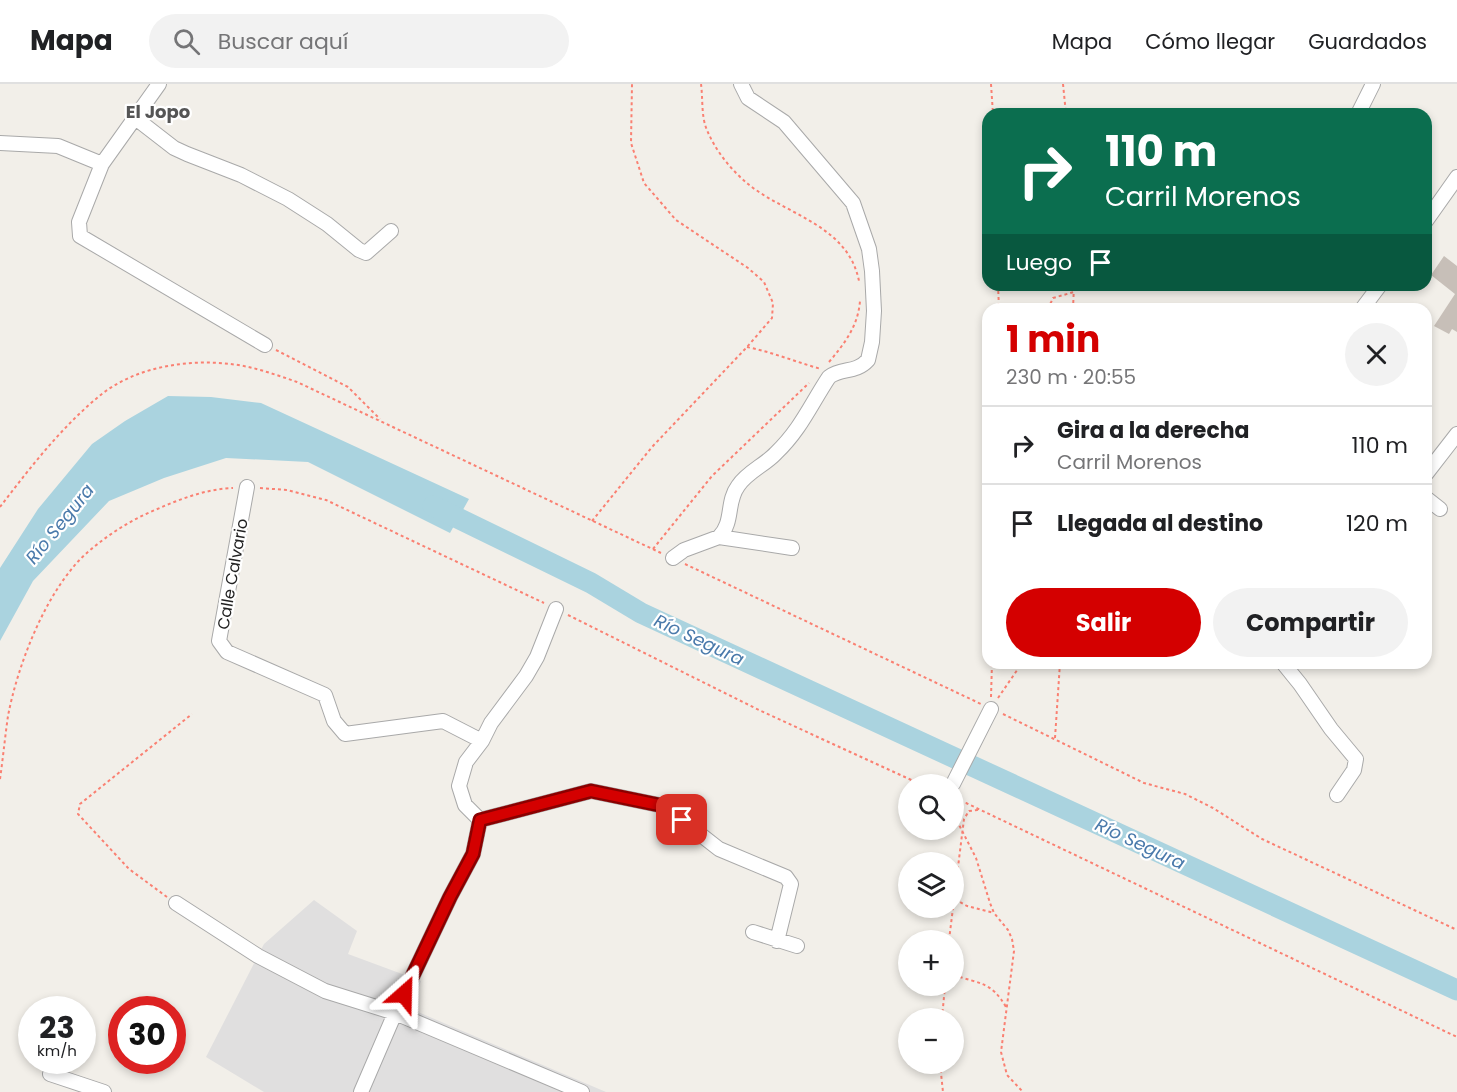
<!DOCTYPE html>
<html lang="es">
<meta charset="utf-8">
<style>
:root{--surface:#fff;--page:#f2f2f2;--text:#202124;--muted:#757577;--line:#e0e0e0;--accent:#d40000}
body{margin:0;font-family:Poppins,sans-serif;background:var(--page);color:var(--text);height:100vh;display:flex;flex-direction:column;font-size:22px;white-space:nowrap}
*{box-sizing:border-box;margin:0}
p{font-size:20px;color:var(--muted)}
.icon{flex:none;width:33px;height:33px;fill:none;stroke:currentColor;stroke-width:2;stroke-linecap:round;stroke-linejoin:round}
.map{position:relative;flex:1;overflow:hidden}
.sheet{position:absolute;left:982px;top:219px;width:450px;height:366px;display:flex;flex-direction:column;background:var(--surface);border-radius:18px;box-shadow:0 3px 9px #0003}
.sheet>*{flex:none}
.hud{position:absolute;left:982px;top:24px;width:450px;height:183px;border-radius:18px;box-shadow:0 3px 9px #0003;background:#0b6e4f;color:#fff;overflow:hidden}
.buttons{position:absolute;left:898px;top:690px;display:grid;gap:12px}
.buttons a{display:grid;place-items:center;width:66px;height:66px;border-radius:50%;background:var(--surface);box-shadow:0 3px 9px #0003;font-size:30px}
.speed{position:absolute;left:18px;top:912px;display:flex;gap:12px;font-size:30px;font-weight:700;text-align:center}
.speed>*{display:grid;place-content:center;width:78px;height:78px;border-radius:50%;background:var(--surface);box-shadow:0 3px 9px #0003;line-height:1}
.speed small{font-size:15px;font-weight:400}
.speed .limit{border:9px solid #d22;background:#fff;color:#111}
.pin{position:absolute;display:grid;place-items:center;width:51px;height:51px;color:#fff;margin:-26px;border-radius:12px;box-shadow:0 3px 9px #0006}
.me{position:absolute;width:66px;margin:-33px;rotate:25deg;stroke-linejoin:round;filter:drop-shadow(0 0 4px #0008)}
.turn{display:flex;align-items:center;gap:21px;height:126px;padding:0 24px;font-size:27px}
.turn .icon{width:78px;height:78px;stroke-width:2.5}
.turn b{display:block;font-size:42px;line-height:51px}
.then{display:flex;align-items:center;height:57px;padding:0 24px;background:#0003;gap:12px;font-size:22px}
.round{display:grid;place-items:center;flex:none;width:63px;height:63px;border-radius:32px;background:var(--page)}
.head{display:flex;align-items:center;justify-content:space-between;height:102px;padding:0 24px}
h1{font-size:36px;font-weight:700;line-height:45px;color:var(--accent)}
.primary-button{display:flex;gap:12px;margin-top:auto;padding:12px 24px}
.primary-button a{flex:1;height:69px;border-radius:36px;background:var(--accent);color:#fff;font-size:24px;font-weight:700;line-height:69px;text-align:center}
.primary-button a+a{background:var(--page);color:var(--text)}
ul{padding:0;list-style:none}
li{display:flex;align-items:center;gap:18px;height:78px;padding:0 24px;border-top:2px solid var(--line)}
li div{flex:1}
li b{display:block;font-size:22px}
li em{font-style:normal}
header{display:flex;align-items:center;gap:36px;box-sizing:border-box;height:84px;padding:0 30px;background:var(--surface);border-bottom:2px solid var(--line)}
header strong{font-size:28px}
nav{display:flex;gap:33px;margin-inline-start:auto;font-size:21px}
.search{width:420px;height:54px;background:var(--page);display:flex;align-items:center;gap:15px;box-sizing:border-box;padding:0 21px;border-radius:33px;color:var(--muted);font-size:22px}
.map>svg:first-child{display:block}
</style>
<header>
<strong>Mapa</strong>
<div class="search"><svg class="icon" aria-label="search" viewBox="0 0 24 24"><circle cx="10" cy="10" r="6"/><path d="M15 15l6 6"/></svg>Buscar aquí</div>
<nav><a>Mapa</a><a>Cómo llegar</a><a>Guardados</a></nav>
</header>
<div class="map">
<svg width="1457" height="1008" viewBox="0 0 1457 1008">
<rect width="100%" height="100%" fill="#f2efe9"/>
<path fill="#e0dfdf" d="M314,816l43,31 -9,23 73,27 -10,28 195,83h-342l-58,-35 58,-113z"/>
<path fill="#aad3df" d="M168,312l43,1 50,6 208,96 -19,34 -142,-71 -82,-4 -62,20 -55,23 -76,80 -33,60v-73l38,-59 54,-65 33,-23z"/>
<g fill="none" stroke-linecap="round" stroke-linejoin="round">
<path stroke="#aad3df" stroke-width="21" d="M433,422l158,77 50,30 816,377"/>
</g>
<path fill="#c7bfb8" d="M1444,172l13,10v66l-5,-3 -3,5 -15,-8 21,-32 -24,-19z"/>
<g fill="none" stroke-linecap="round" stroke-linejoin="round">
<defs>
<path id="minor" d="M159,0l-57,80 -23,58 1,14 185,109
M1358,30l15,-30
M134,33l40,31 13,6 54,21 47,24 39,25 32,26 7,3 25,-22
M0,59l58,3 44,18
M1426,137l31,-44
M1362,225l18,-24
M1426,390l31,-40
M247,403l-28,154 8,11 98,43 9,26 11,13 98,-13 39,20
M1426,414l14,11
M719,453c15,-15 7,-35 19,-51 9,-14 27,-21 38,-33 25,-24 35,-49 53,-76 13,-10 26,-3 39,-17l4,-18 2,-31 -2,-40 -3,-22 -16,-46 -69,-81 -36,-24 -7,-14
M673,474l11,-8 35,-13 73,11
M1283,579l17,21 31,45 25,30 -2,11 -17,25
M953,700l38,-75
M480,736l111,-29 73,15 55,43 67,28 5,7 -14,57
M176,819l82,53 67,35 70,22 187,79
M753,848l44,14
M50,990l54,18
M361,1008l34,-79 55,-116 23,-43 7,-34 -15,-15 -6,-19 7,-24 16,-21 9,-18 35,-47 11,-19 19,-48"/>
</defs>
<use href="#minor" stroke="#a9a9a9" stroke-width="16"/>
<path stroke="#fa8072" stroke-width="2" stroke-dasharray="3 3" stroke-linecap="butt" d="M701,0c2,14 0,33 6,46 8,20 24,40 41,54 38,31 100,41 111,97
M991,0l2,30
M1063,0l3,30
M998,201l1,24
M1048,225l5,-11 21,-6
M1073,225l1,-24
M747,263c25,5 49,15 74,22
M276,266l72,37 32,32
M829,278c16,-19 29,-36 31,-61
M260,404l27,2 39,10 218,103
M0,423c29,-38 60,-78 97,-109 40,-35 106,-42 156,-30 15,4 30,9 44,14l364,171
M592,437l60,-74 95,-100 25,-29 1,-15 -9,-21 -16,-14 -72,-48 -32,-37 -13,-40 1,-59
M653,465l59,-73 97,-93
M685,480l296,140
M568,531l193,96 159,73
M991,613l1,-34
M998,614l24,-35
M1003,630l141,69 41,11 28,14 49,31 195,91
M1055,654l5,-75
M0,695c3,-21 5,-42 8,-63 10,-53 40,-130 81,-165 20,-17 42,-31 66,-41 25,-11 51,-21 78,-22
M954,716l12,3 491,234
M954,731l22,43 14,45 4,10 14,17 4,9 2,12 -13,101 6,23 16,17
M167,813l-38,-28 -51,-55 2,-10 112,-90
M954,815l10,-80 5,-8 9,-1
M955,815l12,7 27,7
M949,856l4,-32
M954,891c25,9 37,6 52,32
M942,934l3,-32
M940,980l3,28"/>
<use href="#minor" stroke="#fff" stroke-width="14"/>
</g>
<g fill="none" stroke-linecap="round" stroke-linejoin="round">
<defs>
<path id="route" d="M404,910l46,-97 23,-43 7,-34 111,-29 73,15 18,14"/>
</defs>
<use href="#route" stroke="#8a0000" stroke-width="15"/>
<use href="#route" stroke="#d40000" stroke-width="10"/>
</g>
<g text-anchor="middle" stroke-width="4.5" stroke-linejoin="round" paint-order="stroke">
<g font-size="16" fill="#222" stroke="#fff">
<text transform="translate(232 490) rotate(-80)" y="6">Calle Calvario</text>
</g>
<g font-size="18" font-weight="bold" fill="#555" stroke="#fff">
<text x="158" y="34">El Jopo</text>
</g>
<g font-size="18" font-style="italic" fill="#4a7aab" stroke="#fff">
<text transform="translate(60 440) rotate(-51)" y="6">Río Segura</text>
<text transform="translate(699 556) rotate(25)" y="6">Río Segura</text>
<text transform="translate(1140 760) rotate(25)" y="6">Río Segura</text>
</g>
</g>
</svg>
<div class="buttons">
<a><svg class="icon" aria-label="search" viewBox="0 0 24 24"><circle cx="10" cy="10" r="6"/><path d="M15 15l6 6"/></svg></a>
<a><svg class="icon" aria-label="layers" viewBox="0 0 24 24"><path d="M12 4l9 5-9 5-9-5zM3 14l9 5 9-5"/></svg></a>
<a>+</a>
<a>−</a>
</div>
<div class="speed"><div>23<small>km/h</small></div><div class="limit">30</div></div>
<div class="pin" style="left:682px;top:736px;background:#d93025"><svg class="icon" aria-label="arrive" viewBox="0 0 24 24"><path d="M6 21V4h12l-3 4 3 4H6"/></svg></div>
<svg class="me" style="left:404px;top:910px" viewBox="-20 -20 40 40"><path d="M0-17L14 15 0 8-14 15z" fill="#d40000" stroke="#fff" stroke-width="4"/></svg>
<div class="hud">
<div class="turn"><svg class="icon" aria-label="right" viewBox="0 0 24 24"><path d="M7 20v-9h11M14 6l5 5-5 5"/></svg><div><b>110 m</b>Carril Morenos</div></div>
<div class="then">Luego<svg class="icon" aria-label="arrive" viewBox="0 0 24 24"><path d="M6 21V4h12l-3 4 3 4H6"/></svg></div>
</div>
<section class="sheet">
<div class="head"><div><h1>1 min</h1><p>230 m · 20:55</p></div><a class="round"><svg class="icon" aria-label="close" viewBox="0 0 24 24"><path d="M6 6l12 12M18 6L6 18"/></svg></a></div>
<ul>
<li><svg class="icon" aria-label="right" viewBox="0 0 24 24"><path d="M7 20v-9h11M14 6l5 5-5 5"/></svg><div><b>Gira a la derecha</b><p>Carril Morenos</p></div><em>110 m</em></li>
<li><svg class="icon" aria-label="arrive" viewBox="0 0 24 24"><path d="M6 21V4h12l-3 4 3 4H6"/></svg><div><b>Llegada al destino</b></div><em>120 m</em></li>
</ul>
<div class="primary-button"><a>Salir</a><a>Compartir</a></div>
</section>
</div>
